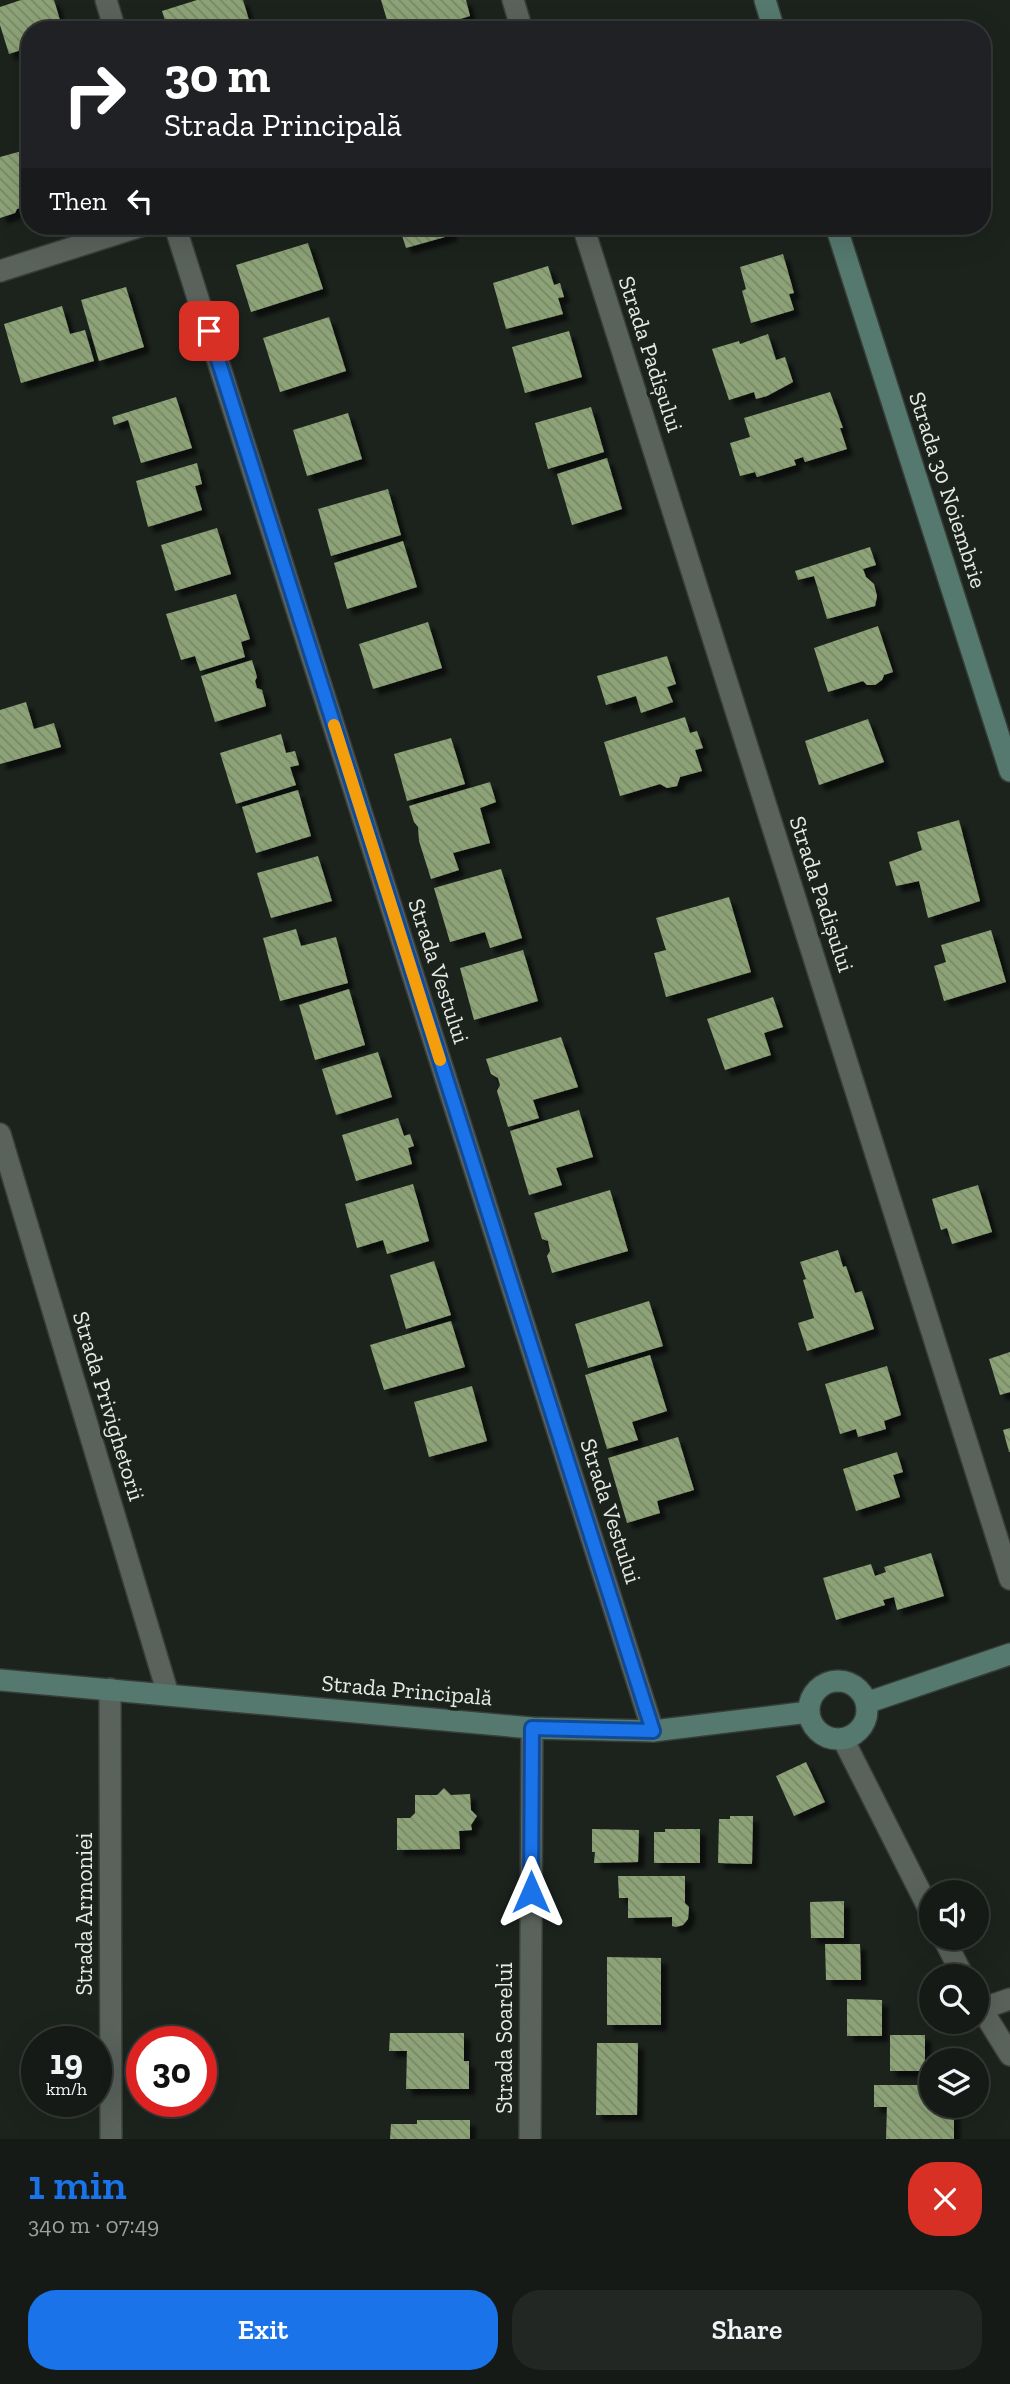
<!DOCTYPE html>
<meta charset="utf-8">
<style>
:root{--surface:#151a16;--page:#222723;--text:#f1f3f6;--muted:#9da1a1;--line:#343835;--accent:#1a73e8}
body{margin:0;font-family:"Zilla Slab",serif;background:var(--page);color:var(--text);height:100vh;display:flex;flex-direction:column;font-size:26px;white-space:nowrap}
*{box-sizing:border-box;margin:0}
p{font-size:23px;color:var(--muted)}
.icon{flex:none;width:38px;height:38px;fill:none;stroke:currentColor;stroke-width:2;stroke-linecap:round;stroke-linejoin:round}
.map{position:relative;height:2139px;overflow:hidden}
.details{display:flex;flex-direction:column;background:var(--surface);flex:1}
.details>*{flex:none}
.guide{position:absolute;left:21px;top:21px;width:970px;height:214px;border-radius:28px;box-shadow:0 7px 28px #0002,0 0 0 2px var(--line);background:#202124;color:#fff;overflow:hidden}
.controls{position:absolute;left:919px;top:1880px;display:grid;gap:14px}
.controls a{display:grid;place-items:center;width:70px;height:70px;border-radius:50%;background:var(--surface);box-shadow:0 7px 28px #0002,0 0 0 2px var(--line);font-size:35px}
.speed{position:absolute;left:21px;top:2026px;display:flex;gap:14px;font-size:35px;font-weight:700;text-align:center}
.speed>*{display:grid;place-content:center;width:91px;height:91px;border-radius:50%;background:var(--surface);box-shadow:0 7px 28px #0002,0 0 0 2px var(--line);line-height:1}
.speed small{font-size:18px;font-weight:400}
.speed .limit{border:10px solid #d22;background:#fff;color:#111}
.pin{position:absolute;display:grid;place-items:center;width:60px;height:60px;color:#fff;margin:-30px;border-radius:14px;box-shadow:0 4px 10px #0006}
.me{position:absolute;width:77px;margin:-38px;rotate:0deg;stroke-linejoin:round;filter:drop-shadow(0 0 5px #0008)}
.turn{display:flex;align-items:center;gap:24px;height:147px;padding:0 28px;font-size:32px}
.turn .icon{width:91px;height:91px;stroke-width:2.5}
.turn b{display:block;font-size:49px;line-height:60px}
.then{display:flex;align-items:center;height:66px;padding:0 28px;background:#0003;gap:14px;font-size:26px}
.round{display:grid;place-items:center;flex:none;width:74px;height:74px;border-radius:28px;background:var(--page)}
.summary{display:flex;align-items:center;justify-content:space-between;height:119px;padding:0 28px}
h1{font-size:42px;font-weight:600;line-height:52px;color:var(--accent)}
.button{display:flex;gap:14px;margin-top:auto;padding:14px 28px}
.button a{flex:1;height:80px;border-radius:28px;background:var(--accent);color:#fff;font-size:28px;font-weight:600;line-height:80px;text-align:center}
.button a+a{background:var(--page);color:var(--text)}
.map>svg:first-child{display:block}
</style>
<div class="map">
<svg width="1010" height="2139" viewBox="0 0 1010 2139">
<defs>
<pattern id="building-back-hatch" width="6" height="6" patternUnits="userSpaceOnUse" patternTransform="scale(1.75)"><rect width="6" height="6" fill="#8da377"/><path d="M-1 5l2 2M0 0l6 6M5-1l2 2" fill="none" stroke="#778768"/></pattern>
<filter id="shadow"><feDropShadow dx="6" dy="6" stdDeviation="2" flood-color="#0009"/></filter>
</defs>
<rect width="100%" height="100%" fill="#1c231d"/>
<path fill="url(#building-back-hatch)" filter="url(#shadow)" d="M21,0h33l9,30h-33v17l-21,7 -9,-29v-18z
M197,0h46l9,30h-84l-6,-19z
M381,0h85l4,16 -46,14h-34z
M30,89v23h-1l-6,-21z
M29,149l1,60 -7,-2 -6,2 -2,4 -15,5v-61z
M399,226h50l3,9 -46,13z
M308,243l15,46 -72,23 -15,-47z
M783,254l11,39 -5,1 5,16 -43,13 -9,-32 4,-2 -6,-22z
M548,266l6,19 6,-2 4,14 -6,1 5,16 -57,15 -13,-46z
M126,287l18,60 -45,14 -18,-61z
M62,306l8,28 15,-4 9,31 -73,22 -17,-59z
M329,317l17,54 -66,21 -17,-54z
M569,331l13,46 -57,16 -13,-46z
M768,334l8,26 9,-3 8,25 -26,14 -11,3 -2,-7 -25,8 -17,-51 27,-8 1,3z
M830,392l13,36h-3l7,21 -42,13 -2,-5 -9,3 2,5 -39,12 -2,-5 -15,4 -10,-33 20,-6 -6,-19z
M176,397l16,51 -51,15 -13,-43 -14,5 -2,-8z
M591,407l13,45 -56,17 -13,-46z
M348,413l14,46 -55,17 -14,-46z
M607,458l15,51 -50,16 -15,-51z
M197,463l5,21 -7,2 7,24 -54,17 -12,-46z
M388,489l13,46 -70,21 -13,-47z
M217,528l14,46 -56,17 -14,-46z
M403,541l14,46 -70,22 -13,-46z
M870,547l6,18 -13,4 3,8 8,7 3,12 -2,10 -48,13 -13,-43 -16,4 -3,-9z
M236,594l14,45 -9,3 4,15 -45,14 -5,-15 -14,4 -15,-46z
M428,622l14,46 -69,21 -14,-45z
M878,626l15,46 -9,3 -2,5 -7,5h-8l-4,-4 -35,11 -14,-44z
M667,656l9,28 -9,3 6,15 -32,11 -5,-17 -30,9 -9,-29z
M252,660l5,17 -2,4 2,7 5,2 4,16 -51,16 -14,-46z
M26,702l8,27 20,-6 7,24 -61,17v-54z
M685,717l5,16 7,-2 6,17 -8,2 7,21 -22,6 -3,9 -10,2 -7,-4 -40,12 -16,-54z
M868,719l16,43 -65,23 -14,-44z
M281,734l5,19 9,-2 4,14 -9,2 6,18 -60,19 -16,-51z
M451,738l14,46 -58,17 -13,-47z
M490,782l6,20 -16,6 10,35 -37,10 6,17 -28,9 -12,-38 -1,-14 -4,-5 -5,-16z
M298,790l13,46 -55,17 -14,-46z
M959,820l21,81 -52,17 -9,-37 -23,5 -7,-24 33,-12 -5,-18z
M318,856l14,45 -61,17 -14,-45z
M501,869l21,69 -32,10 -5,-16 -35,10 -16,-54z
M729,897l22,75 -85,25 -12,-44 12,-3 -10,-32z
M296,929l5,17 35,-9 12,46 -68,18 -17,-63z
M991,930l15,52 -62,19 -10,-35 12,-4 -5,-17z
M523,950l15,51 -64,19 -14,-52z
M349,989l16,56 -50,15 -16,-55z
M773,997l10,30 -19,6 7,22 -46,15 -18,-51z
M561,1037l17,50 -45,13 6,18 -31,9 -11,-36 3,-6 -2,-7 -7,-4 -5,-15z
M378,1052l14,45 -56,18 -14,-46z
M579,1110l14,47 -37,11 6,17 -33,10 -19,-64z
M398,1118l6,18 6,-2 4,12 -6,2 4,16 -56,17 -14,-46z
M413,1184l16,57 -42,13 -4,-14 -26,8 -12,-44z
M978,1185l14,47 -40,12 -5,-16 -6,2 -9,-31z
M610,1190l18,61 -76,22 -5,-17 3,-5 -2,-10 -6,-2 -8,-26z
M838,1250l5,17 3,-1 9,27 7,-2 12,38 -67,22 -9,-28 16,-5 -11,-38 3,-1 -6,-17z
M434,1261l17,54 -45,14 -16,-54z
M649,1301l14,45 -75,22 -13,-44z
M451,1321l14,46 -81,23 -14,-45z
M1010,1352v40l-10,3 -11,-36z
M650,1355l17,56 -35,11 6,18 -31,9 -22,-74z
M887,1366l14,49 -17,6 2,8 -28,8 -2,-8 -16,5 -15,-50z
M472,1386l15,55 -58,16 -15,-55z
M1010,1428v24h-1l-6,-22z
M678,1437l16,53 -37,11 3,12 -33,10 -19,-65z
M897,1452l6,20 -10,3 7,22 -44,14 -13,-42z
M931,1553l13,43 -47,14 -3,-13 -11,3 2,5 -49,15 -13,-42 48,-14 4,12 11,-4 -2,-5z
M806,1762l19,40 -31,14 -18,-40z
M444,1788l7,7 19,-1 1,16 6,6 -6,9 1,5 -13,1 1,18 -63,1v-32h13l5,-5v-18h22z
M730,1816h23l-1,48 -34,-1 1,-44h11z
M592,1829l47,1 -1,32 -44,1 1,-11h-3z
M665,1829h35v34h-46v-31h11z
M618,1876h67v27l4,4 -1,12 -5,6 -7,2 -4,-1v-9l-44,1v-20h-9z
M844,1901v37h-33l-1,-36z
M825,1944h35l1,36h-35z
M607,1957l54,1v67h-54z
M847,1999l35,1v36h-35z
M390,2033h74v28h5v28h-63l1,-38h-18z
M890,2035h35v36h-35z
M597,2043h41l-1,72h-41z
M874,2085h57v20h23v34h-68l1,-32h-13z
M417,2120h53v19h-80l1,-15h26z"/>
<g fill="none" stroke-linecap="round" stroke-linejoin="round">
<defs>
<path id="street" d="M106,0l9,30
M513,0l9,30
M175,226l478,1505
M583,226l427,1353
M0,271l141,-45
M0,1134l168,560
M110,1689l1,450
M843,1739l88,174
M943,1937l20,39
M976,2000l34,55
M981,2009l29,-10
M530,2139l2,-411"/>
<path id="secondary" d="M765,0l9,30
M836,226l174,545
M0,1680l532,48 121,3 156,-19
M809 1710a29 29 0 1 1 58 0a29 29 0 1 1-58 0Z
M866,1703l144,-49"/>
</defs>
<use href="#street" stroke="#373d39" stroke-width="24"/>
<use href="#secondary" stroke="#373d39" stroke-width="24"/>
<use href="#street" stroke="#5a625c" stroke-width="21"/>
<use href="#secondary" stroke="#55796e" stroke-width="21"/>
</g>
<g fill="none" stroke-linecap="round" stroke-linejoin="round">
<defs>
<path id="route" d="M209,331l444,1400 -121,-3 -1,164"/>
</defs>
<use href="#route" stroke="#114b97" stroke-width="18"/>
<use href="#route" stroke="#1a73e8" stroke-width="12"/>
<path stroke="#f59e0b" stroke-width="12" d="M334,725l106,335"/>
</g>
<g text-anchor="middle" stroke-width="7" stroke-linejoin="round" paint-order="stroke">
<g font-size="23" fill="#e6ebe7" stroke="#1c231d">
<text transform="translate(651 354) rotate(72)" y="8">Strada Padișului</text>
<text transform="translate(948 490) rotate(72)" y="8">Strada 30 Noiembrie</text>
<text transform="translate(822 894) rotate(72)" y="8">Strada Padișului</text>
<text transform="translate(439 971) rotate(72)" y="8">Strada Vestului</text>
<text transform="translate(109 1406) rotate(73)" y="8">Strada Privighetorii</text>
<text transform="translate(611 1511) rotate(72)" y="8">Strada Vestului</text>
<text transform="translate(407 1690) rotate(5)" y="8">Strada Principală</text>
<text transform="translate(84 1914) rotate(-90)" y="8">Strada Armoniei</text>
<text transform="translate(504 2038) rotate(-90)" y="8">Strada Soarelui</text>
</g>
</g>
</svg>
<div class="controls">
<a><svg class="icon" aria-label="sound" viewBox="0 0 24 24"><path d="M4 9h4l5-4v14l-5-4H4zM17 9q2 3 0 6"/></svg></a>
<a><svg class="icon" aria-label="search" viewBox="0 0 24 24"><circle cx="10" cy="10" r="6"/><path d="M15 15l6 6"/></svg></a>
<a><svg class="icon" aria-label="layers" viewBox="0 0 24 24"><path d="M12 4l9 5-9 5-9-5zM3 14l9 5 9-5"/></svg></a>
</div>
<div class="speed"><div>19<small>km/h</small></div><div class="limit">30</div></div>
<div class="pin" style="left:209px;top:331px;background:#d93025"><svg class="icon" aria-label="arrive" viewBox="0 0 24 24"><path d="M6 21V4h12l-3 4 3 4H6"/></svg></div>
<svg class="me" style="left:531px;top:1892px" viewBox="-20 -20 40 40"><path d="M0-17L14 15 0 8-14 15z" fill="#1a73e8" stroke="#fff" stroke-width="4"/></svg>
<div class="guide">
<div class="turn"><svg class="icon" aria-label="right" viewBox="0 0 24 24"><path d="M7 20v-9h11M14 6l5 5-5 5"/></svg><div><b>30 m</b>Strada Principală</div></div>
<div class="then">Then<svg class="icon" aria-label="left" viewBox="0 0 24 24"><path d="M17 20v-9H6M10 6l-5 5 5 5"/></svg></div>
</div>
</div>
<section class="details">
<div class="summary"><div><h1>1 min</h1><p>340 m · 07:49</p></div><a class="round" style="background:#d93025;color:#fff"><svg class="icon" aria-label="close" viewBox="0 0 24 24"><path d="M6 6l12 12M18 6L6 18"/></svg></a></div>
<div class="button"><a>Exit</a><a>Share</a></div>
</section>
